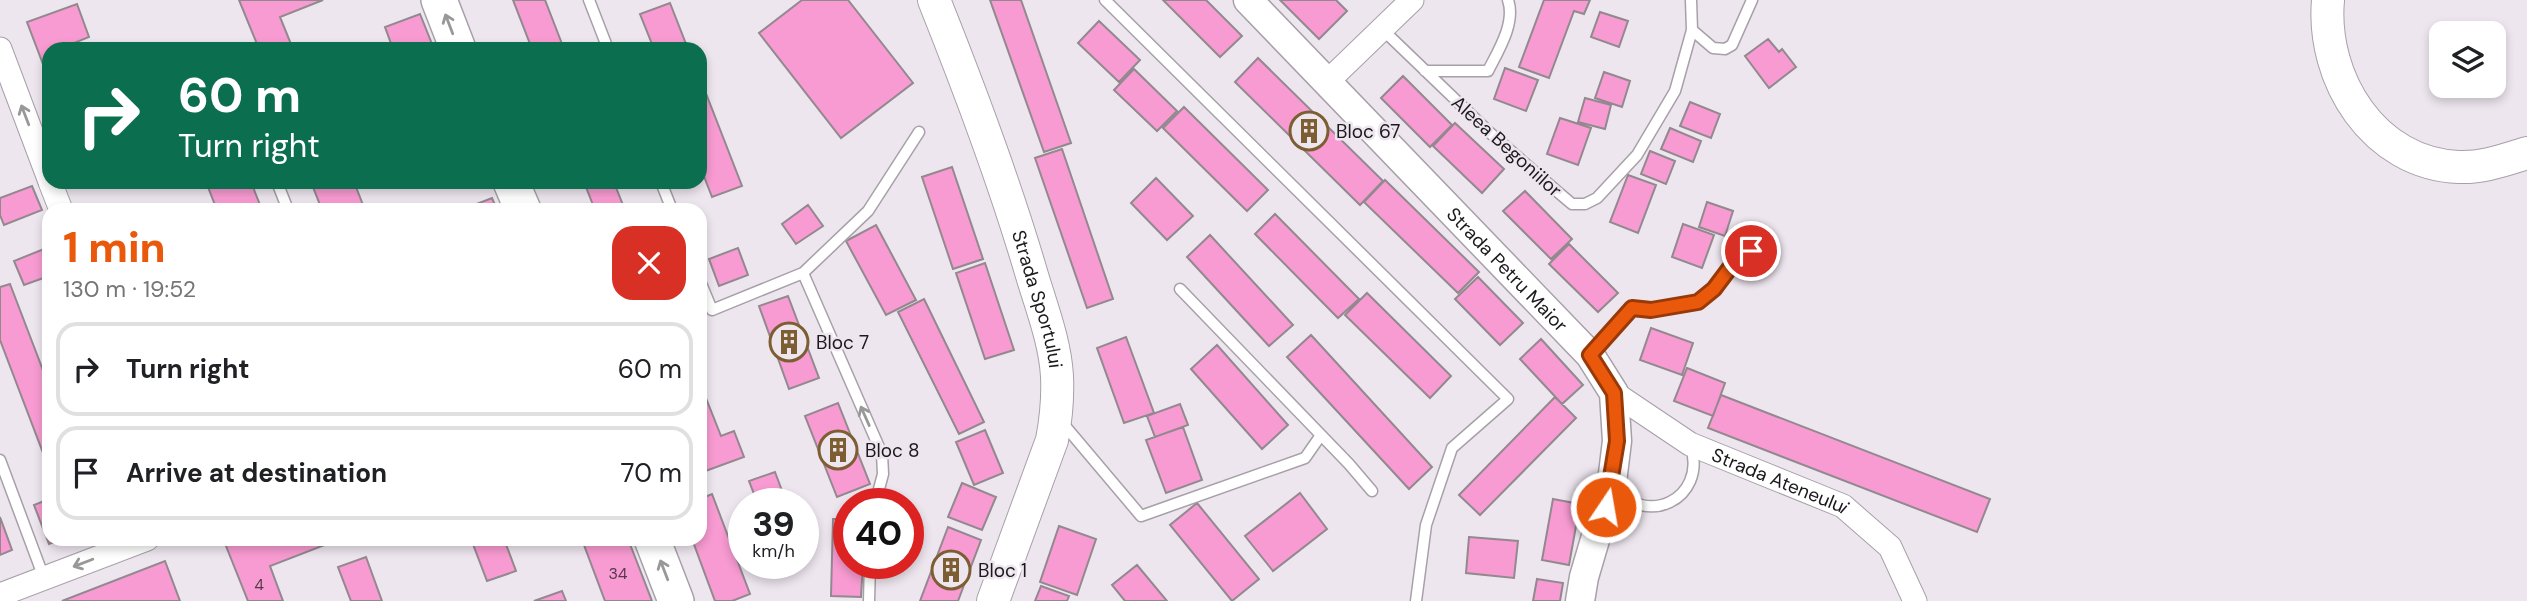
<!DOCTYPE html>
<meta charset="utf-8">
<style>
:root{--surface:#fff;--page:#f2f2f2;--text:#202124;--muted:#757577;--line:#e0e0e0;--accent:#ea580c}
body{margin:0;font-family:"DM Sans",sans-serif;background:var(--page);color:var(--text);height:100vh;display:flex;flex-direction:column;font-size:26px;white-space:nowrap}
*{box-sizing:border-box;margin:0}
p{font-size:23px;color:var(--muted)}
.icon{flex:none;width:38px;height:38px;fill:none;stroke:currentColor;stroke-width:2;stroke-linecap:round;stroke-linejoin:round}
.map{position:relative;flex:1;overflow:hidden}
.details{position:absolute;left:42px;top:203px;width:665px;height:343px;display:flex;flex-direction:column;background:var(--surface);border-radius:21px;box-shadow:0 4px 10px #0003}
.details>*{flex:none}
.guide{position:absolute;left:42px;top:42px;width:665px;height:147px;border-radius:21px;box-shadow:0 4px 10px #0003;background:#0b6e4f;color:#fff;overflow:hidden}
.controls{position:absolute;left:2429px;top:21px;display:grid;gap:14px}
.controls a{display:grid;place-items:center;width:77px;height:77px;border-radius:14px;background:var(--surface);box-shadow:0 4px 10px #0003;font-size:35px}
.speed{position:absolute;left:728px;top:488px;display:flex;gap:14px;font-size:35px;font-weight:700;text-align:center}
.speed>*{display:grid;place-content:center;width:91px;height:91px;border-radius:50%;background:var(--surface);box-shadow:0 4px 10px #0003;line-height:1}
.speed small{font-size:18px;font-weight:400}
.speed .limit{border:10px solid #d22;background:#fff;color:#111}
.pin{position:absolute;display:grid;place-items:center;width:60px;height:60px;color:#fff;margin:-30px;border:4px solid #fff;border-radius:50%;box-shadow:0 2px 7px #0007}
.me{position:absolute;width:77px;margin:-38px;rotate:12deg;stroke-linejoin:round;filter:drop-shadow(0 0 5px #0008)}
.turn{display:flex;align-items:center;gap:24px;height:147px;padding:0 21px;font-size:32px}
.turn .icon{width:91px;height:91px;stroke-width:2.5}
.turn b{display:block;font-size:49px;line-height:60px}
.round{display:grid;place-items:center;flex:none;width:74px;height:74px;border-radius:21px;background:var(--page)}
.summary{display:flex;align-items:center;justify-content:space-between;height:119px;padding:0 21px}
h1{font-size:42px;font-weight:800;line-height:52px;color:var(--accent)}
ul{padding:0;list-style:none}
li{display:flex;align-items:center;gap:21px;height:94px;margin:0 14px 10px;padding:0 7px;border:4px solid var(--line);border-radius:21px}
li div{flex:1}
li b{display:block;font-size:26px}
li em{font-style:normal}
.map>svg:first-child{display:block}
</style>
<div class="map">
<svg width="2527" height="601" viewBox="0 0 2527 601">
<rect width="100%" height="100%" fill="#eee6ef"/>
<path fill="#f89bd2" stroke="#92898e" stroke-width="2" d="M239,0h84l-43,17 13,32h-34z
M513,0h32l19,49h-32z
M802,0h46l65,83 -72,55 -82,-105z
M990,0h31l50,143 -27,9z
M1163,0h43l36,36 -22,21z
M1280,0h56l11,11 -28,28z
M1544,0h46l-6,14 -10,-3 -25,67 -30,-11z
M670,3l18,46h-34l-14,-35z
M77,4l12,33 -20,8 1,4h-21v31l-22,-58z
M1600,12l28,9 -9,26 -28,-10z
M420,14l14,35h-41l-8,-22z
M1099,21l41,39 -21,22 -41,-39z
M1768,39l11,13 3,-3 14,18 -27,21 -24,-32z
M1258,58l125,123 -23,24 -125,-123z
M1505,68l33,12 -12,31 -32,-12z
M1134,69l43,42 -20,20 -43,-41z
M1604,72l26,9 -8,26 -27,-9z
M1403,76l49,49 -22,22 -49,-49z
M700,78l42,108 -30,11 -12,-31z
M1585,98l26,7 -6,24 -27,-7z
M1690,102l30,12 -9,24 -31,-12z
M1184,107l84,83 -21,21 -84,-83z
M1560,118l31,10 -13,37 -31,-11z
M1455,123l49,46 -22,24 -49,-47z
M1670,128l31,13 -8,21 -32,-13z
M1062,149l51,150 -26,9 -52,-150z
M1650,151l25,10 -9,23 -25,-10z
M952,167l31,92 -30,10 -31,-92z
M1628,175l28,10 -18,48 -28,-11z
M1156,178l37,38 -26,24 -36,-37z
M1385,180l94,92 -21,21 -94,-91z
M206,182h45l11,28h-45z
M311,182h43l11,28h-43z
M584,182h39l-8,3 10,25h-30z
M32,186l10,24 -38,15 -4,-10v-17z
M1525,191l47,48 -21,20 -48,-48z
M492,198l5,12h-36z
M1707,202l26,9 -8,25 -26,-9z
M808,205l15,21 -27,18 -14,-20z
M1275,214l84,85 -21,19 -83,-84z
M1683,224l31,11 -12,33 -30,-11z
M876,225l40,75 -30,15 -40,-74z
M1210,235l83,90 -24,21 -82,-89z
M1569,244l49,49 -20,19 -49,-48z
M49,247v29l-25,9 -10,-24z
M738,248l10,27 -29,11 -10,-27z
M985,263l29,87 -29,9 -29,-86z
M1478,277l45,46 -23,22 -45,-46z
M10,284l39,102v70l-4,2 -45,-118v-53z
M1367,293l84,83 -21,22 -85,-83z
M788,296l31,82 -30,11 -30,-83z
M924,299l60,123 -25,12 -61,-122z
M1651,328l42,15 -11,32 -42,-15z
M1311,335l121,132 -23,22 -122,-132z
M1126,337l28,76 -30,10 -27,-75z
M1541,339l42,46 -21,19 -42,-45z
M1217,345l71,80 -26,24 -71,-80z
M1687,368l38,15 -12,33 -39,-15z
M700,383l21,53 13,-5 10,26 -44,16z
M1721,395l269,104 -13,33 -269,-104z
M1555,397l21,21 -96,97 -21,-20z
M838,403l32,81 -33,13 -32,-81z
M1180,404l8,21 -33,12 -8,-21z
M1183,427l19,53 -36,13 -20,-53z
M985,430l18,43 -29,12 -18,-43z
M775,472l12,32h-29l-9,-23z
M962,483l34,14 -14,33 -34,-13z
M1300,493l27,36 -54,42 -28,-35z
M712,494l38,100 -18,7h-17l-23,-62h8v-40z
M49,499v40h13l-13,5 -15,-39z
M1553,499l27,5 -11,61 -27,-5z
M1197,503l62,76 -27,22 -62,-76z
M0,517l12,33 -12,5z
M833,519h16v45h14l-2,33 -30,-1z
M1059,526l37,13 -19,56 -37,-13z
M948,527l33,13 -23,61h-38z
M1469,537l49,4 -4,37 -48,-5z
M228,539h106l1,2 -65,25 13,35h-35l-24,-60z
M471,539h33l12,32 -29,10z
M599,539h29l24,62h-47l-21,-56z
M366,557l16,44h-31l-13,-34z
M165,561l15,40h-118z
M1137,565l30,36h-42l-13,-16z
M1537,579l26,4 -3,18h-27z
M1041,586l28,10 -2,5h-32z
M562,591l4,10h-32z"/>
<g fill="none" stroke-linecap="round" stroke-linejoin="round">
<defs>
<path id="service" d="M589,0l19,49
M1105,0l403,399 -56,49 -26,77 -10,76
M1382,29l107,103 70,61 13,11h13l12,-6 40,-43 38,-64 17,-61 -1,-30
M1692,30l21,18 12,1 7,-4 20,-45
M1425,71h63c10,-20 28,-48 20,-71
M277,182l11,28
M661,182l11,28
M803,273l79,181 1,20 -8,30
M700,281l12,29 91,-37 65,-62 51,-79
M1180,289l169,175 23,27
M1590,355l41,-47 21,2 46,-8 16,-13 15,-20 22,-18
M1060,420l81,96 164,-58 16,-23
M0,460l44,118
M1613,485c32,44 94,14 78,-38
M869,601l1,-37"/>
<g id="minor">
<path d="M0,49l49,130"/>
<path d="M1327,82l85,-82"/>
<path d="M50,182l11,28"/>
<path id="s1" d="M1614,393l76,51 153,62 47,41 25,54"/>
<path d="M0,595l147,-56"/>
</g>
<g id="tertiary">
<path id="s2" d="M1248,0l342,355 24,38 3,48 -5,41 -28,95 -4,24"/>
</g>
<g id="secondary">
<path id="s3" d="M934,0c36,90 70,180 97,272 10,34 24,69 26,104 1,22 -1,43 -5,64l-59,161"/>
<path d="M2328,0c-7,79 46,164 131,167 24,1 45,-7 68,-14"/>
</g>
<path id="primary" d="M439,0l19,49
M511,182l12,28
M652,539l24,62"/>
</defs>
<use href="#service" stroke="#a7a0a8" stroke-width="13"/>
<use href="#minor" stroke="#a7a0a8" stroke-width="25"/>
<use href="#tertiary" stroke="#a7a0a8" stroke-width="31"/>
<use href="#secondary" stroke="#a7a0a8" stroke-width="34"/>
<use href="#primary" stroke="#a7a0a8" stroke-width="38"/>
<use href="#service" stroke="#fff" stroke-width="10"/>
<use href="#minor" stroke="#fff" stroke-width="23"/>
<use href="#tertiary" stroke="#fff" stroke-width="28"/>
<use href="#secondary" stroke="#fff" stroke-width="32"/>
<use href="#primary" stroke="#fff" stroke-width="35"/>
</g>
<defs><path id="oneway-shaft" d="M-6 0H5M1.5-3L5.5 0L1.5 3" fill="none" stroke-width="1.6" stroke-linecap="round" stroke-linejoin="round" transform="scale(1.75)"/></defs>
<g stroke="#999899">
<use href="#oneway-shaft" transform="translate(449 24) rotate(-111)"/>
<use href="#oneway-shaft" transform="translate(25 115) rotate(-111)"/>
<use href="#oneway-shaft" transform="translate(865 416) rotate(-114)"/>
<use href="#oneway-shaft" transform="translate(83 563) rotate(159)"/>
<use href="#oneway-shaft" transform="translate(664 570) rotate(-111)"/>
</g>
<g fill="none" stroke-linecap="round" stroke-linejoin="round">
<defs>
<path id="route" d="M1606,507l11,-66 -3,-48 -24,-38 42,-47 19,2 47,-8 16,-13 15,-20 22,-18"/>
</defs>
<use href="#route" stroke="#983908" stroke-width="18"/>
<use href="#route" stroke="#ea580c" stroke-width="12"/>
</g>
<defs>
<symbol id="building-ring" viewBox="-11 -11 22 22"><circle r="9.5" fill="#eee6ef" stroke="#7c5e32" stroke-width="1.5"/><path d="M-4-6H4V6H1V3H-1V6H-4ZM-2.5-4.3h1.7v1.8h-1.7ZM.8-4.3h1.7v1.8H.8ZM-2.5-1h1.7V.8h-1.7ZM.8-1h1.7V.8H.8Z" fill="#7c5e32"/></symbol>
</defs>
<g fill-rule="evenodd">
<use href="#building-ring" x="1287" y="109" width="44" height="44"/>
<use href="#building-ring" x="767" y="320" width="44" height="44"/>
<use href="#building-ring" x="816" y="428" width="44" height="44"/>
<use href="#building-ring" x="929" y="548" width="44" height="44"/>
</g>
<g text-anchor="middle" stroke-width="5" stroke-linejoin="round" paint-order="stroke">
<g font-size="16" fill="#533a4a">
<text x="618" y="579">34</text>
<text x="259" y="590">4</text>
</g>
<g font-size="19" fill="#1c191c" stroke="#eee6ef" text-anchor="start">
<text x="1336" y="138">Bloc 67</text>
<text x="816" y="349">Bloc 7</text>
<text x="865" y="457">Bloc 8</text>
<text x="978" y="577">Bloc 1</text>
</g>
<g font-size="19" fill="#1c191c" stroke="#eee6ef">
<text transform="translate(1507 146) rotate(42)" y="7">Aleea Begoniilor</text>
<text dy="7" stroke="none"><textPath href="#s2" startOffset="374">Strada Petru Maior</textPath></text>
<text dy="7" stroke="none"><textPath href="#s3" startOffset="317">Strada Sportului</textPath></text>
<text dy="7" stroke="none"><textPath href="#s1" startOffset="189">Strada Ateneului</textPath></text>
</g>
</g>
</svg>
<div class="controls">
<a><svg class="icon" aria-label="layers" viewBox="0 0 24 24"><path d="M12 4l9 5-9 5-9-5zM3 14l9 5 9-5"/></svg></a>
</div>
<div class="speed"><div>39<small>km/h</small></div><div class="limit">40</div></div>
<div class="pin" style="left:1751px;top:251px;background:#d93025"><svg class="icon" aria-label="arrive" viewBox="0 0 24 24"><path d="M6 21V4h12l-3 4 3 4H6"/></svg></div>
<svg class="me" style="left:1606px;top:507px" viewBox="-20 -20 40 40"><circle r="17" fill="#ea580c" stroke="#fff" stroke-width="3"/><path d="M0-11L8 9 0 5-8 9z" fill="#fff"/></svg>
<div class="guide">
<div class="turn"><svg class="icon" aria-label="right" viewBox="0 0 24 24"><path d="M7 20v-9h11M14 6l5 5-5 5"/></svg><div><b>60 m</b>Turn right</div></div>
</div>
<section class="details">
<div class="summary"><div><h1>1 min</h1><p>130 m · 19:52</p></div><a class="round" style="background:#d93025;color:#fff"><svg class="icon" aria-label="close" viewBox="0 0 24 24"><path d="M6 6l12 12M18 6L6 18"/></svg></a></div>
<ul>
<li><svg class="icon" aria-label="right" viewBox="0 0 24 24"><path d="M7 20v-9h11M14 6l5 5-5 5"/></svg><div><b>Turn right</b></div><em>60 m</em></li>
<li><svg class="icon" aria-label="arrive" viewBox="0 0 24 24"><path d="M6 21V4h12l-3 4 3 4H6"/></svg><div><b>Arrive at destination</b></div><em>70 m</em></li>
</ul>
</section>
</div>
